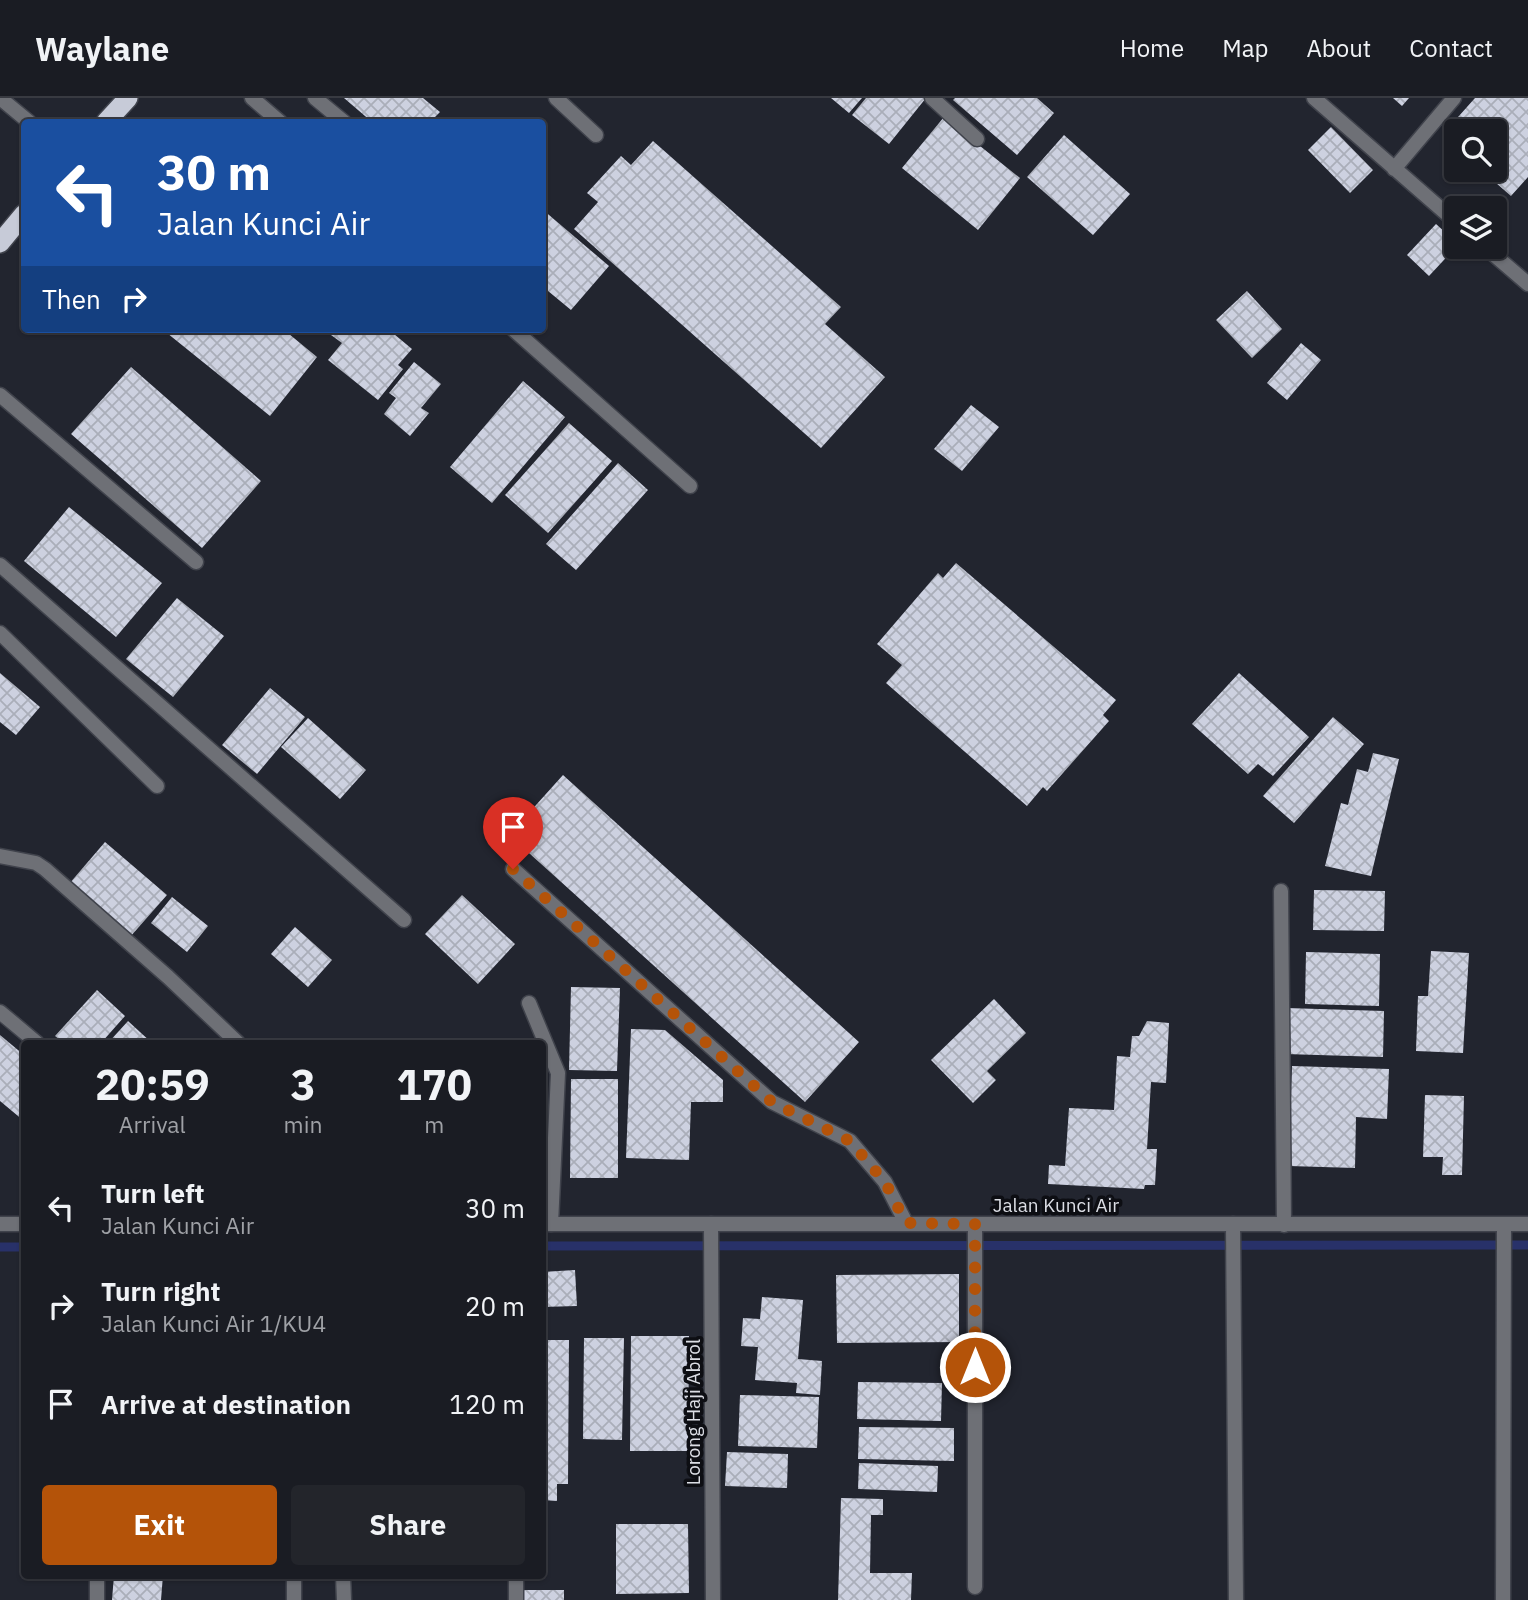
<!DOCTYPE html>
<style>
:root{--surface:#1a1c23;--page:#23252b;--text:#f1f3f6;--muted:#9fa1a6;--line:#383a41;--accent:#b45309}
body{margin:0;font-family:"IBM Plex Sans",sans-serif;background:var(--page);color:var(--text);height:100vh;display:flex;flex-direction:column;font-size:26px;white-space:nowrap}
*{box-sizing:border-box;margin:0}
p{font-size:23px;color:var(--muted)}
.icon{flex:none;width:38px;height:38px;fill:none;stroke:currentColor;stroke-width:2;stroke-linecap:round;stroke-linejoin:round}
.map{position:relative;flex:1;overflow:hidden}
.panel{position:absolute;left:21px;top:942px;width:525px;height:539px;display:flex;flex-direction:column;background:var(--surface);border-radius:7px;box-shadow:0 2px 5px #0004,0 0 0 2px var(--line)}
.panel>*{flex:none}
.guide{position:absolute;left:21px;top:21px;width:525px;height:214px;border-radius:7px;box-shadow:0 2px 5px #0004,0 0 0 2px var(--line);background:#1a4fa0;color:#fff;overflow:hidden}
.fabs{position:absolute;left:1444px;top:21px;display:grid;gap:14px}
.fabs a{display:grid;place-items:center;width:63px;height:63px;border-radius:7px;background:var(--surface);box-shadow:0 2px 5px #0004,0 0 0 2px var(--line);font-size:35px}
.pin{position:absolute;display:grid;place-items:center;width:60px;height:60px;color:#fff;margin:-72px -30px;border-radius:50% 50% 50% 0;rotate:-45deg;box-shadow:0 0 7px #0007}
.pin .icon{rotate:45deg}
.me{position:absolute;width:77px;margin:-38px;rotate:0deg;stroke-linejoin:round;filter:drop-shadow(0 0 5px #0008)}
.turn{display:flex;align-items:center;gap:24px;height:147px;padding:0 21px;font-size:32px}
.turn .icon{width:91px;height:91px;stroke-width:2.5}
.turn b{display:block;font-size:49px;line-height:60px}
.then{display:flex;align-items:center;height:66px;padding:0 21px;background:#0003;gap:14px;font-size:26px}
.eta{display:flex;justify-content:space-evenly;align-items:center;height:119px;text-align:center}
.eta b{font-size:42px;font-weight:700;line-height:49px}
.action{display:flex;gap:14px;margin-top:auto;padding:14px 21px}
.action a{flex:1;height:80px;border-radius:7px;background:var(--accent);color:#fff;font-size:28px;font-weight:700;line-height:80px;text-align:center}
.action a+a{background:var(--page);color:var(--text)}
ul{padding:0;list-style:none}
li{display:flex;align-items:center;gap:21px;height:98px;padding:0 21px}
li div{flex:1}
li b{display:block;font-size:26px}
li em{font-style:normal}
header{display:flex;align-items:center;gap:42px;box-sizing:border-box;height:98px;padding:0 35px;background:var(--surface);border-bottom:2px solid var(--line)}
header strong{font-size:33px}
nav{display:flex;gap:38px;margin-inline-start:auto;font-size:24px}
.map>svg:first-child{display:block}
</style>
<header>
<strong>Waylane</strong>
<nav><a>Home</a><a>Map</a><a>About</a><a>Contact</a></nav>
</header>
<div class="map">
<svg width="1528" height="1502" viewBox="0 0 1528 1502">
<defs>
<pattern id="building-cross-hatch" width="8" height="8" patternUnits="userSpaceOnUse" patternTransform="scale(1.75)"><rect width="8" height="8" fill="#cdd1e0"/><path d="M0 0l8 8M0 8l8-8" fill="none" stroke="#aaaeb9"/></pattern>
</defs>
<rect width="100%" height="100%" fill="#22252f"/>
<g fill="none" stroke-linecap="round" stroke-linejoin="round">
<path stroke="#283169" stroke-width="9" d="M542,1148l986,-1
M0,1149h24"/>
</g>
<path fill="url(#building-cross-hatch)" d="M344,0h79l17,14 -10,10h-58z
M831,0h31l-13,15z
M866,0h60l-37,46 -37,-29z
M955,0h82l17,15 -37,42 -64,-55z
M1393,0h16l-7,8z
M1475,0h53v79l-17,19 -30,-26h13v-39h-38v17l-14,-13z
M944,19l76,61 -42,52 -76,-62z
M1331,29l42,43 -23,23 -42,-43z
M1064,37l66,59 -37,41 -66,-58z
M653,43l188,166 -16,17 60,53 -64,71 -247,-219 24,-27 -11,-9 34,-37 10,9z
M542,111l67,57 -38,44 -29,-24z
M1436,126l20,18v5l-27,29 -22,-21z
M1247,193l35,38 -30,29 -36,-38z
M162,231h121l34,28 -47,59z
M336,231h52l24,20 -14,16 5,4 -25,31 -50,-40 14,-17 -11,-8z
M1301,245l20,17 -34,40 -20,-17z
M414,264l27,22 -20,24 8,5 -19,23 -26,-22 12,-16 -7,-5z
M131,269l130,114 -59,67 -131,-114z
M523,283l42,36 -73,86 -42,-36z
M971,307l28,22 -37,44 -28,-22z
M569,325l43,38 -64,72 -43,-38z
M618,365l30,27 -72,80 -30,-26z
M69,409l93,76 -46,54 -92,-76z
M956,465l160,137 -13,15 6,6 -62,70 -4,-4 -16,19 -141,-123 16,-18 -25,-21 61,-71 5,5z
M177,500l47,38 -51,61 -47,-38z
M0,575l40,34 -24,28 -16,-13z
M1239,575l70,64 -36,39 -15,-12 -10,10 -56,-50z
M270,590l35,29 -48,57 -35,-29z
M1333,619l31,27 -70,79 -31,-27z
M308,620l58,52 -26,29 -59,-52z
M1373,655l26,6 -28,117 -46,-10 16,-63 7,2 9,-36 11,3z
M563,677l296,267 -54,60 -296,-267z
M105,744l62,53 -37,42 -61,-53z
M1314,792l71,1 -1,40 -71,-1z
M462,797l53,49 -37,40 -53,-50z
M172,799l36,29 -21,26 -36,-29z
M295,829l37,33 -24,27 -37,-33z
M1431,853l38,2 -6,100 -47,-2 2,-55h10z
M1306,854l74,2 -1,52 -74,-2z
M571,889l49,1 -3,83 -48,-1z
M97,892l28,26 -24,27h-37l-9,-7z
M994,901l32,34 -39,38 9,9 -23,23 -42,-43z
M1286,910l98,3 -1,46 -98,-3z
M128,923l24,22h-44z
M1147,923l22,2 -3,60 -15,-1 -4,67h10l-2,36h-10l-1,4 -96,-5 1,-19 16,1 4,-58 45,2 3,-54 13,1 2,-21h7z
M631,931l34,1 58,50v22h-32l-2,58 -63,-2z
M0,937l24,20v66l-24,-20z
M1292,968l97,3 -2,50 -31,-2 -1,51 -66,-2z
M571,981h47v99h-48z
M1425,997l39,1 -2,79h-20l1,-18h-20z
M575,1172l2,36 -35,1v-35z
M959,1176v68l-122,1 -1,-68z
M762,1199l41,3 -5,59 24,2 -2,34 -24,-2 1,-10 -42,-3 3,-33 -17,-1 2,-28 17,1z
M631,1238h58l-1,115h-58z
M584,1240h40l-2,102 -39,-1z
M542,1242h27l-1,144h-11v17l-15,-1z
M858,1284l84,1 -1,38 -84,-2z
M740,1297l79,2 -2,51 -79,-2z
M859,1329l95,1v33l-96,-2z
M727,1354l61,2 -1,34 -62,-2z
M859,1365l79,3 -1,26 -79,-3z
M841,1400l42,1v16h-12l-1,58h42l-1,27h-73z
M616,1426h72l1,69 -73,1z
M114,1477h49l-2,25h-49z
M520,1492h44v10h-44z"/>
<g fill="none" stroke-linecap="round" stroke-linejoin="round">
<defs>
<path id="service" d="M315,0l29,24
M556,0l40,37
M0,297l196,167
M0,535l157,153
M0,758l36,7 9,6 123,108 70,66"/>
<path id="minor" d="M0,0l29,24
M252,0l28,24
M932,0l45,41
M1314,0l142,124
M1394,71l60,-71
M1485,149l43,37
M513,231l177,157
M0,467l404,355
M513,771l259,233 78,39 35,41 21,41
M1281,793l3,334
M529,905l29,70 -7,151
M0,914l37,31
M711,1126l2,376
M1233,1126l3,376
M97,1477v25
M343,1477l1,25
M516,1477v25
M975,1489v-362
M294,1502v-25
M1503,1502l1,-375"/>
<path id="tertiary" d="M0,1126h24
M542,1126h986"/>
<path id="trunk" d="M106,24l22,-24
M0,145l24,-29"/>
</defs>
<use href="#service" stroke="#40434c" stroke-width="17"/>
<use href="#minor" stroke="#40434c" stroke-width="17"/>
<use href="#tertiary" stroke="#40434c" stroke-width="17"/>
<use href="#trunk" stroke="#40434c" stroke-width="22"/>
<use href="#service" stroke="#6e7076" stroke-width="14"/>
<use href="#minor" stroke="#6e7076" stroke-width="14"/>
<use href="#tertiary" stroke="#6e7076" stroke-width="14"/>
<use href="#trunk" stroke="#c7cbd8" stroke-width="19"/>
</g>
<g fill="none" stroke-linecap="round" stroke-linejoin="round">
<path stroke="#b45309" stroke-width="12" stroke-dasharray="0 21.6" d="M513,771l259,233 78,39 35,41 21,41 69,1v143"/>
</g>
<g text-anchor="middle" stroke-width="7" stroke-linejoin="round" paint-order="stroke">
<g font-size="19" fill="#dcdee5" stroke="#0d0e13">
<text x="1056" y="1114">Jalan Kunci Air</text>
<text transform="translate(693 1314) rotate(-90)" y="7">Lorong Haji Abrol</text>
</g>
</g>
</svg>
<div class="fabs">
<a><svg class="icon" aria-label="search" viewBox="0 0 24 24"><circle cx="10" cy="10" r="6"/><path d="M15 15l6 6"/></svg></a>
<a><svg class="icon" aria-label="layers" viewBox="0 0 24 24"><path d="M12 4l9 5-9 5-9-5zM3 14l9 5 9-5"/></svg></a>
</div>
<div class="pin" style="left:513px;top:771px;background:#d93025"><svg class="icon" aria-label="arrive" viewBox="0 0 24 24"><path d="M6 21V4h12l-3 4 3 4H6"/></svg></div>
<svg class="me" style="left:975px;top:1269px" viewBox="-20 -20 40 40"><circle r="17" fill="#b45309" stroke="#fff" stroke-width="3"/><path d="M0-11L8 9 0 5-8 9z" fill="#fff"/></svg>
<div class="guide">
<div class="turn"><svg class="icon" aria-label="left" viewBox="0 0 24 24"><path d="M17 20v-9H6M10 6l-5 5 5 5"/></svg><div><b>30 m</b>Jalan Kunci Air</div></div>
<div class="then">Then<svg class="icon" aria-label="right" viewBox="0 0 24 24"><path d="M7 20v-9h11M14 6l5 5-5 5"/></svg></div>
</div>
<section class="panel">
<div class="eta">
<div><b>20:59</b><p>Arrival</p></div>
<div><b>3</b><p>min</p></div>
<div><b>170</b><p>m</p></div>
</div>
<ul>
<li><svg class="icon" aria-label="left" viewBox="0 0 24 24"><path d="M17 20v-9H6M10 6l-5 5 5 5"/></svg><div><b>Turn left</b><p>Jalan Kunci Air</p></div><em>30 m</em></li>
<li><svg class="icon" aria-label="right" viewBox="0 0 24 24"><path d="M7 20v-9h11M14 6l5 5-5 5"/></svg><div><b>Turn right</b><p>Jalan Kunci Air 1/KU4</p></div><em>20 m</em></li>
<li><svg class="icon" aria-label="arrive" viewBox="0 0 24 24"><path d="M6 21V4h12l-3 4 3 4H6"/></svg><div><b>Arrive at destination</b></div><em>120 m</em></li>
</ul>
<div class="action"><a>Exit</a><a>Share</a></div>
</section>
</div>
